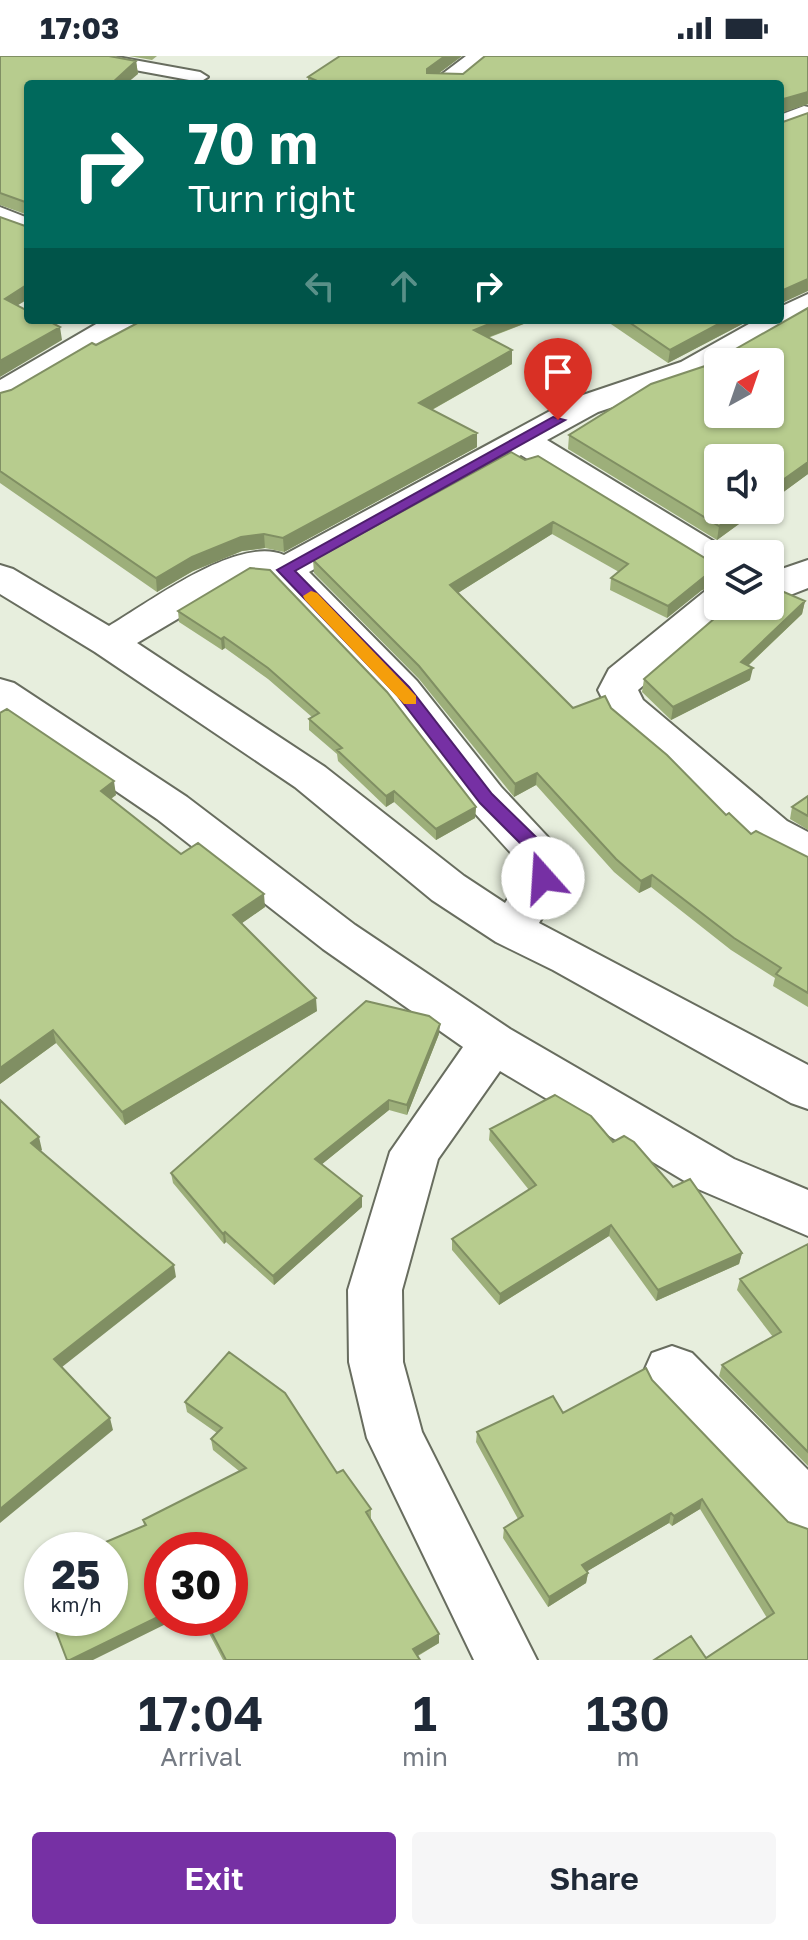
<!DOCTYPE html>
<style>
:root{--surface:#fff;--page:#f6f6f7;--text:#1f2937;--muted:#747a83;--accent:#7630a4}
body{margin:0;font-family:"Golos Text",sans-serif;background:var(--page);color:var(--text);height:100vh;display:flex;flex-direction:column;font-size:30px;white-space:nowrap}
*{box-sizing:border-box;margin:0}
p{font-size:26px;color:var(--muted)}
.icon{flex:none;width:44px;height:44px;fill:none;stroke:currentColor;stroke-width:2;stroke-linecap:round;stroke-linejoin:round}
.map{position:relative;height:1604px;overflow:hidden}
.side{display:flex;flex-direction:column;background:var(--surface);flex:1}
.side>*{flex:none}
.banner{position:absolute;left:24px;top:24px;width:760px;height:244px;border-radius:8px;box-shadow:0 2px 6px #0004;background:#00695c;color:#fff;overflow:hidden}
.needle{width:52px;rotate:40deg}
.buttons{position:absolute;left:704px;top:292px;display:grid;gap:16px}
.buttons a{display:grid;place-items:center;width:80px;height:80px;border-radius:8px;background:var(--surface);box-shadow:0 2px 6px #0004;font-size:40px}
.speed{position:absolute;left:24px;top:1476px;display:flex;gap:16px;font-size:40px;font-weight:700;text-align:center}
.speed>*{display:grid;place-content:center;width:104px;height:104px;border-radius:50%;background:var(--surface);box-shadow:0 2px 6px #0004;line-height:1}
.speed small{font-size:20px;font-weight:400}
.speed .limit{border:12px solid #d22;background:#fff;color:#111}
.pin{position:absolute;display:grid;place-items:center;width:68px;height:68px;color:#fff;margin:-82px -34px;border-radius:50% 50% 50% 0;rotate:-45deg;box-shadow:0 0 8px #0007}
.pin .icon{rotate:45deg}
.me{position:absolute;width:88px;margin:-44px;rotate:341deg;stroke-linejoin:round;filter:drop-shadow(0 0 6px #0008)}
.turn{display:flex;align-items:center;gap:28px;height:168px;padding:0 32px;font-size:36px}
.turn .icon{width:104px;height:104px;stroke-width:2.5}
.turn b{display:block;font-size:56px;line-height:68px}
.lanes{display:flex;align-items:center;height:76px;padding:0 32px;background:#0003;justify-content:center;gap:40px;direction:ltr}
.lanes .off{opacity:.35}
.eta{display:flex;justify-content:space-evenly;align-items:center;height:136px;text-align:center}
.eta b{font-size:48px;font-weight:600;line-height:56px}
.cta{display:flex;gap:16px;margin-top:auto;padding:16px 32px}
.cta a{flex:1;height:92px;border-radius:8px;background:var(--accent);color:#fff;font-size:32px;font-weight:600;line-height:92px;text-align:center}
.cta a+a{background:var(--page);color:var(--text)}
.status{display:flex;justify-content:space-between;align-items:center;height:56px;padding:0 40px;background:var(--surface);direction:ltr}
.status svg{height:22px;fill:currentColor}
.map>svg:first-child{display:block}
</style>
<div class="status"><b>17:03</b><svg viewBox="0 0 49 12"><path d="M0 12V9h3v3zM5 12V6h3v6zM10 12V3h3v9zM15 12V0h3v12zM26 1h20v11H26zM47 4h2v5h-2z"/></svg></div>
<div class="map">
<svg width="808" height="1604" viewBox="0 0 808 1604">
<rect width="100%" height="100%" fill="#e7eedd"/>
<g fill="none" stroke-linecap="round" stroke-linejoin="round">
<defs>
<path id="service" d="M78,0h34l88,16 8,5 -8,5 -114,-21z"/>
<path id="minor" d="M466,0h31l-36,28h-32z
M804,50l4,1v16l-28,10v-18z
M0,151l28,11v20l-28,-11z
M808,238v23l-79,45h-11v7l-13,7 -107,36 -51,28 184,112 -13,2v18l-13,-4 -184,-113 -212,117 108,109 84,106 58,62c15,27 -6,50 -20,74l269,142v44l-17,-6 -238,-133 -57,-28 -64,-42 -137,-113 -200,-135 -95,-58v-29l13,4 96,57c41,-24 129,-91 175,-71l290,-157 107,-36 75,-42h24v-13zM261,518l11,4 117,123 82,108 50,55v13l-16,26 -41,-27 -139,-109 -188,-124 113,-67z
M103,264h39l-5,7 -125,74 -12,3v-24z
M808,504v28l-28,11 -10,-2v-24z
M718,533v17h16l-2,4 -94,80 5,10 144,121 21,11v35l-51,-24 -145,-125 -14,-28 11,-21 95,-77z
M0,623l14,4 173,114 168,128 155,104 224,130 74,31v46l-110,-47 -198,-118 -62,88 -36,131 1,72 19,70 115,228h-63l-107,-222 -18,-76 -1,-72 42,-138 73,-105 -140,-98 -166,-130 -157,-107z
M672,1290l20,7 116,117v68l-21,-8 -135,-141 -8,-18 8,-18z"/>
</defs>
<use href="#service" stroke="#686d5f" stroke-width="4"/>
<use href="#minor" stroke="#686d5f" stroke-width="4"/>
<use href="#service" fill="#fff" fill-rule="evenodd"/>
<use href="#minor" fill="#fff" fill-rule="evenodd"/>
</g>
<path fill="#9daf7a" d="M0,0l136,5 2,13 -110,10v131l-28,-10z
M129,0h28l-5,4z
M462,0l-24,18h25l345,-18v48l-28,9v-29h-472v-7z
M808,252v166l-91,66 -149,-91 1,-14 139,-70z
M143,264h391l-46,18 24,26 -80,46 45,37 -193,105 -19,-4 -23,3 -49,20 -36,21 -157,-109v-90l11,-3z
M605,264h145l-82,43z
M511,396l194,106 13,6v23l-16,3 -35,28 -57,-28 1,-12 8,-6 -67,-38 -94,59 115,115h38l115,107 25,19 57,23v150l-35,-21 2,-8 -44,-28 -80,-63 -12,6 -25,-21 -78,-87 -22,12 -95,-118 -105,-106 -1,-13z
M250,512l226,239 -1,11 -39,22 -42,-38 -8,5 -48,-46 -1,-7 -28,-24v-11l3,-2 -44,-38 -43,-31 -3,2 -43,-28 -1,-11z
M805,545l-3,13 -54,52 2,14 -79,40 -29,-28 2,-13z
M0,657l116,82 -5,4 70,55 84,53 -23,16 75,88 -192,114 -69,-82 -56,41z
M808,740v34l-18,-11 2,-12z
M439,978l-32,81 -18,-5 -67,54 40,32v11l-88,78 -48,-43 -2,2 -51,-61 -2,-10z
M490,1073l123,13 60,45 69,66 -3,11 -83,37 -47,-65 -110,69 -47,-55v-11l77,-49 -40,-50z
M808,1188v222l-89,-90 3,-11 51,-28 -36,-47 3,-11z
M652,1324l156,280 -102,-2 61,-40 -67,-109 -28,17 -3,-3 -82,48 1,2 -2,10 -38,24 -45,-69 1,-10 14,-9 -42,-77 1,-10 86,-19z
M185,1346l152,71 34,36v10l68,115v9l-21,13 2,4h-197l-22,-42h29v-68l-86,-25 -1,-5 96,-49 -26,-21 -2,-11 6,-6 -30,-21z"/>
<path fill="#808f63" d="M445,0h17l-35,26v-13z
M136,5l2,13 -12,10h-15z
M808,36v12l-28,9v-13z
M808,223v12l-28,13 1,-13z
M28,228v15l-21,13 -2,-13z
M499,264h35l-61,23 1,-13z
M726,264h24l-82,43 2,-13z
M60,271l2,13 -62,37v-16z
M512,294v14l-93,53v-14z
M477,377v14l-193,105 -1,-14z
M808,406v12l-38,28v-13z
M741,454h17l-41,30 2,-14z
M553,466l-1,12 -102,64v-13z
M264,478l1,14 -23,3 -49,20 -36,21 -1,-14 36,-21 49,-20z
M718,518l-1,12 -15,4 -35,28 1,-12 36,-29z
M805,545l-3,13 -63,60 2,-12z
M224,581l1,11 -3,2 -1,-11z
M753,612l-3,12 -79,40 2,-13z
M537,717l-1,12 -22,12 1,-13z
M114,725l2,14 -13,9 -2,-13z
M394,735v11l-8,5v-11z
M476,751l-1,11 -39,22v-11z
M652,819l-1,12 -12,6 2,-12z
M264,838l1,13 -30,21 -2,-13z
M316,942l1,13 -192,114 -3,-13z
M440,968l-1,10 -32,81v-10z
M53,974l3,13 -56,41v-16z
M389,1044v10l-73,59 -1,-10z
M39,1081l3,13 -8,6 -3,-13z
M362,1140v11l-88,78 -1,-9z
M611,1169l-2,11 -110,69 1,-11z
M225,1176l1,10 -2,2 -1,-10z
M742,1197l-3,11 -83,37 2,-11z
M174,1209l2,12 -119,94 -3,-12z
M110,1362l3,12 -113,93v-14z
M702,1443l-2,10 -28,17 2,-10z
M671,1457l-2,10 -88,52 1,-10z
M588,1517l-2,10 -38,24 1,-10z
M162,1559v3h16l-85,42h-23z
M439,1578v9l-26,15v-9z"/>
<path fill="#b7cc8e" stroke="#808f63" stroke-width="2" fill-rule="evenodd" d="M0,0h109l27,5 -25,23h-83v119l-28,-10z
M340,0h105l-18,13v4l36,1 22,-18h323v36l-28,8v-16h-456l-16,-7z
M808,57v166l-27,12 -1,7v-182v7z
M28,159v69l-23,15 23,12v9h19l13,7 -60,34v-144l28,10z
M808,252v154l-38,27v-31h-52v52h23l-22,16 -150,-91 82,-51 57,-19 13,-7 2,-7h9zM718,306h52v52h-52z
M143,264h356l-25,10 38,20 -93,53 58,30 -194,105 -19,-4 -23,3 -49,20 -36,21 -156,-107v-78l11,-3 81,-47 4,2z
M626,264h100l-56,30z
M511,396l14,8 13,-4 167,102 13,6v10l-14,3 -36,29 -57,-28 17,-14 -75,-42 -103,63 123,123 32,-12 6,12 56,47 59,60 3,-2 22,21 5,-3 52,26v136l-32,-19 5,-6 -47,-30 -82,-63 -11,6 -25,-22 -79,-86 -22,11 -96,-118 -106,-106z
M250,512l20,2 117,122 89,115 -40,22 -42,-38 -8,5 -49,-46 5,-2 -33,-29 10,-6 -51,-45 -44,-31 -3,2 -43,-28z
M770,530l35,15 -64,61 12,6 -80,39 -29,-28 85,-73h41z
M7,653l107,72 -13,10 80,63 17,-11 66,51 -31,21 83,83 -194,114 -69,-82 -53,38v-355z
M808,740v20l-16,-9z
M366,945l63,15 11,8 -33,81 -18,-5 -74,59 47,37 -89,80 -48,-44 -2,2 -52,-61z
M555,1039l36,21 22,26 11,-6 10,6 39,45 17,-8 52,74 -84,37 -47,-65 -111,69 -48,-55 84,-54 -46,-56z
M0,1044l39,37 -8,6 143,122 -120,94 56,59 -110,91z
M808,1188v208l-86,-87 59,-33 -41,-53z
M229,1296l56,41 52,80 6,-3 28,39 -5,3 73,122 -26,15 7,11h-194l-22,-42h26v-68h-68v65l-92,45h-3l-16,-42h59v-68h-23l59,-25 -3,-5 103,-52 -35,-29 11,-11 -37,-26z
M646,1312l6,12 136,142 20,7v131h-154l37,-24 15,22 68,-45 -72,-114 -28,17 -3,-3 -89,52 6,8 -39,24 -45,-69 19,-12 -46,-84 76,-36 10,17z
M42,1514v24l-8,-21z"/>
<path fill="#7630a4" stroke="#4d1f6b" stroke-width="2" d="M553,361l12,3 -270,151 114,116 83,107 46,45 15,21 -1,18 -9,7 -9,-7v-17l-9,-13 -45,-45 -83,-108 -120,-125z"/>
<path fill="#f59e0b" d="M311,535l6,2 99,103v8h-12l-99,-104 -2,-4z"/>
</svg>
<div class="buttons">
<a><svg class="needle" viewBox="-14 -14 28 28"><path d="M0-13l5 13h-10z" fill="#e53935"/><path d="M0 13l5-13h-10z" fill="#747a83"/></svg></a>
<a><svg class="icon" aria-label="sound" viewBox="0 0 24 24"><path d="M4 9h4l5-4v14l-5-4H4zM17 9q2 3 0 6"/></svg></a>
<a><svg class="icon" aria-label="layers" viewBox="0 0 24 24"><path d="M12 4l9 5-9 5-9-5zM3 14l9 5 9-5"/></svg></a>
</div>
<div class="speed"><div>25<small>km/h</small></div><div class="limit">30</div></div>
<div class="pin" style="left:558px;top:364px;background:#d93025"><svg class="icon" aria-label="arrive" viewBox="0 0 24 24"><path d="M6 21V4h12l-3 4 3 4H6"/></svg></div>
<svg class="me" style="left:543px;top:822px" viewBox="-20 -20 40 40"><circle r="19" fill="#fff"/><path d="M0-13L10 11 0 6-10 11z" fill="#7630a4"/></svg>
<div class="banner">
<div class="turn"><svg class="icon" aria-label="right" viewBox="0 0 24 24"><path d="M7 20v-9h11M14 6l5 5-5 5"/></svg><div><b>70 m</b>Turn right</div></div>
<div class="lanes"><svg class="icon off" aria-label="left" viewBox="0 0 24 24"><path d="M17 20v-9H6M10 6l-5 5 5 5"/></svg><svg class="icon off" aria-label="ahead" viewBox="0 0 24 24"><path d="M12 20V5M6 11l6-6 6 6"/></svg><svg class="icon" aria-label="right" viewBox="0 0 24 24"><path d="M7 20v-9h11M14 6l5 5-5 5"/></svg></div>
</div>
</div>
<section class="side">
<div class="eta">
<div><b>17:04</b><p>Arrival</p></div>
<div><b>1</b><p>min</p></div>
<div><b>130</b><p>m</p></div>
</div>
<div class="cta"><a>Exit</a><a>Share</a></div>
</section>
